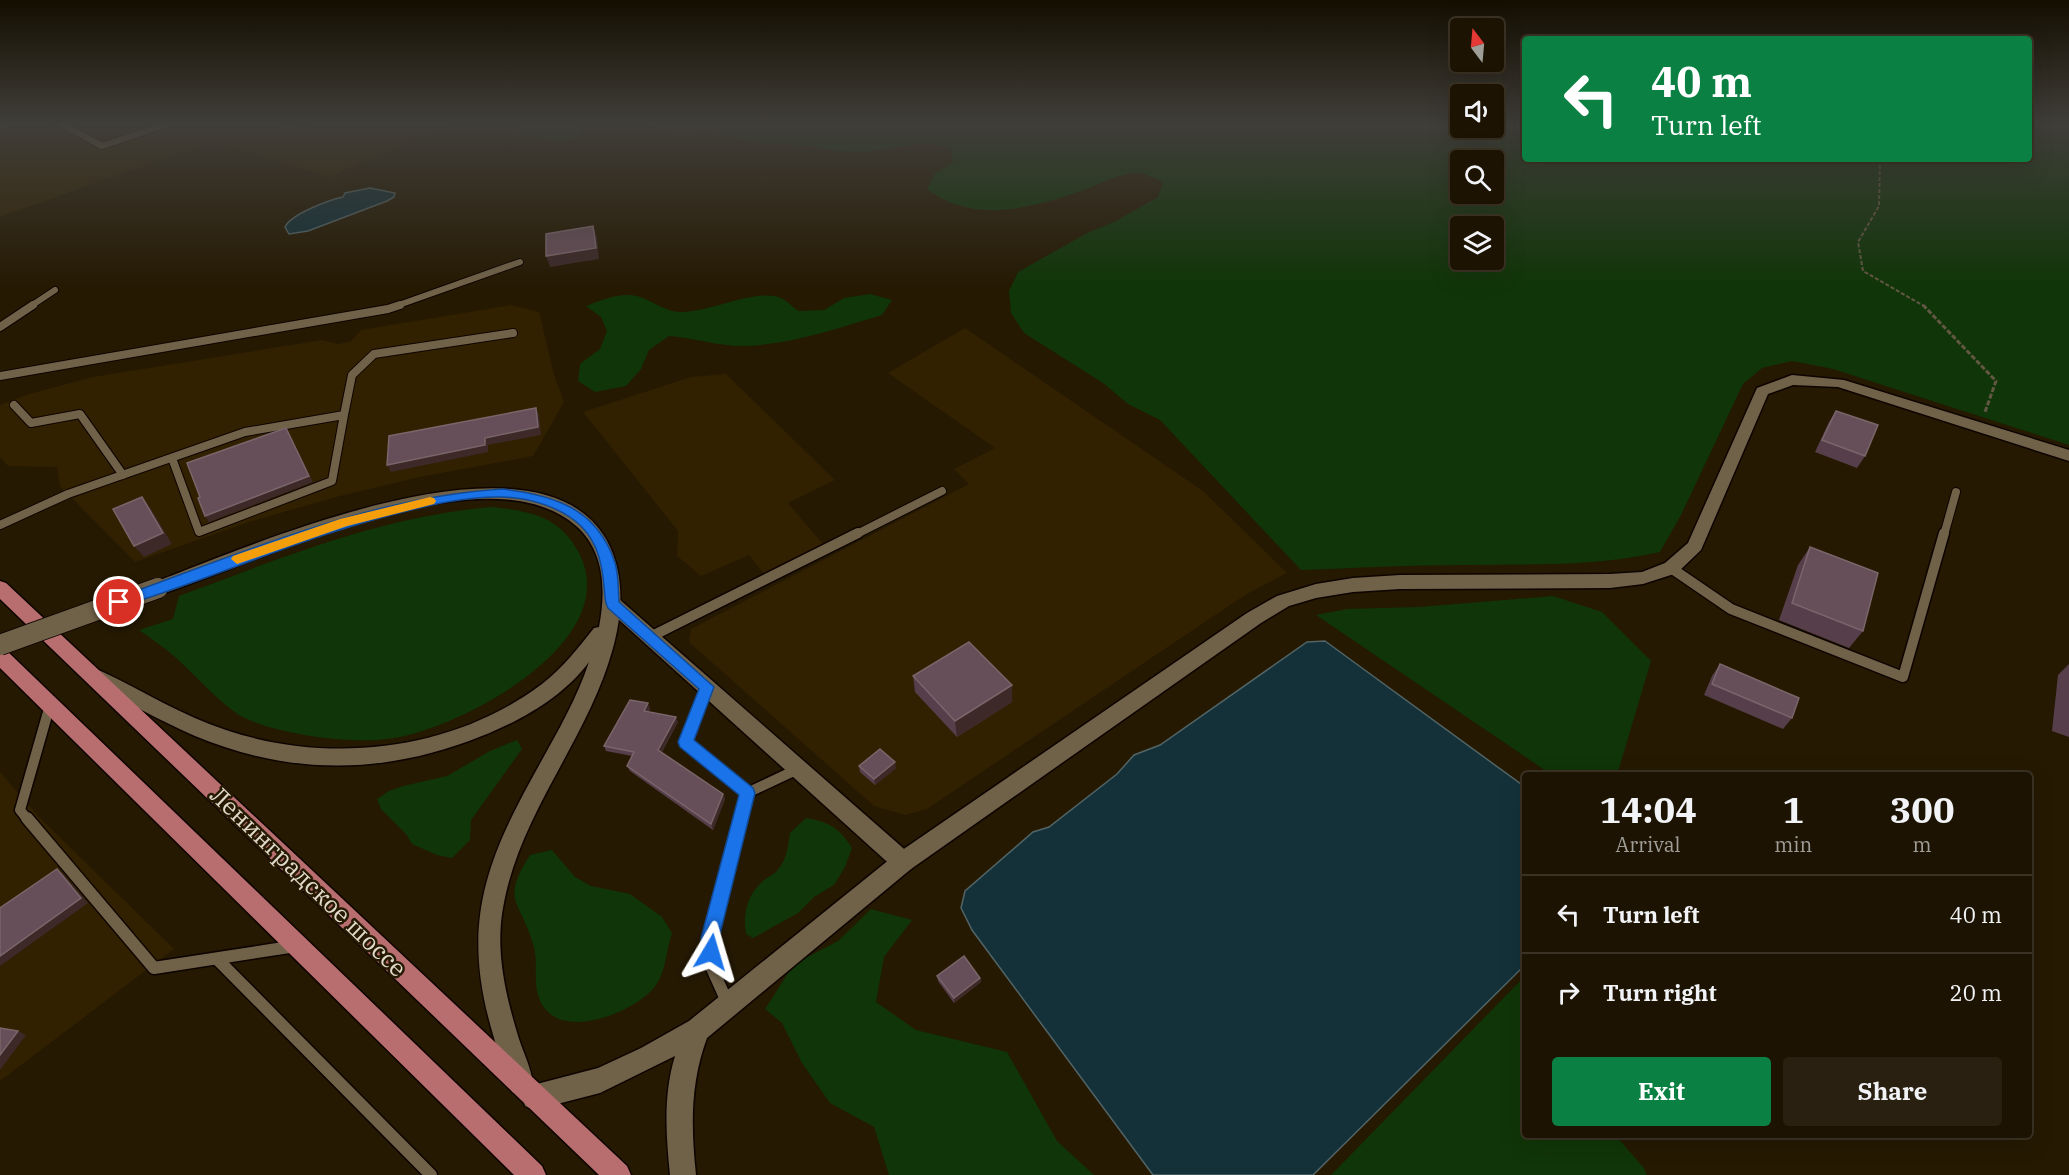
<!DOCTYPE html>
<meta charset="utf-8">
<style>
:root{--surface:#1c1302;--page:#292011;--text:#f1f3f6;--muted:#a09e99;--line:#3a3224;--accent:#0b8043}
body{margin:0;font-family:"IBM Plex Serif",serif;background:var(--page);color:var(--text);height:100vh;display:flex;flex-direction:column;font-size:22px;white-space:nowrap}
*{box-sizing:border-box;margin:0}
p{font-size:20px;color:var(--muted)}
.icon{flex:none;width:33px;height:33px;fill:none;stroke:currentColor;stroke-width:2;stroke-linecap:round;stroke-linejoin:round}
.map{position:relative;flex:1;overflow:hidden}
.drawer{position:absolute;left:1522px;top:772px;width:510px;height:366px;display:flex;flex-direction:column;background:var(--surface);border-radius:6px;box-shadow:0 6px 24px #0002,0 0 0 2px var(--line)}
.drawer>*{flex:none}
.hud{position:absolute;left:1522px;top:36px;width:510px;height:126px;border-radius:6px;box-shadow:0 6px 24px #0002,0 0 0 2px var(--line);background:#0b8043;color:#fff;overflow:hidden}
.needle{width:39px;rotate:344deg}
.controls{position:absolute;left:1450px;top:18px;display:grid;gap:12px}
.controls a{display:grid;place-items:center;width:54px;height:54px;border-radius:6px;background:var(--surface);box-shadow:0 6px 24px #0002,0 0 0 2px var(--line);font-size:30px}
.pin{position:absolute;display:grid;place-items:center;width:51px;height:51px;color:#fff;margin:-26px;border:3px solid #fff;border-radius:50%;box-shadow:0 2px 6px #0007}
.me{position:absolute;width:66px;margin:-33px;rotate:7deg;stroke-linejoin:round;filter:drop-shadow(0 0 4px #0008)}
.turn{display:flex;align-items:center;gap:21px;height:126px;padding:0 30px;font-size:27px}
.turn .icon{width:78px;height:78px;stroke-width:2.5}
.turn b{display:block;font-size:42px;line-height:51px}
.eta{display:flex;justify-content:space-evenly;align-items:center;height:102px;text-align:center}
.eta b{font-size:36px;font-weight:700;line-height:42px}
.cta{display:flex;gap:12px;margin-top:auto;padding:12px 30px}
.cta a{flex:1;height:69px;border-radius:6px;background:var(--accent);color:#fff;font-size:24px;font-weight:700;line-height:69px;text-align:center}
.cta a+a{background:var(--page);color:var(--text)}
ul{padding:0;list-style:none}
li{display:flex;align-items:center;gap:18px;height:78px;padding:0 30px;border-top:2px solid var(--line)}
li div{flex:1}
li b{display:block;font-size:22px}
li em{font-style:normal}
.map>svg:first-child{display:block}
</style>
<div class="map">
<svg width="2069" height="1175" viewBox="0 0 2069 1175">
<rect width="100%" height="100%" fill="#251902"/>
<path fill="#312101" d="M0,122h452l-122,55 -117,-36 -213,76z
M511,305l28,7 15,63 10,27 -31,54 -113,21 -84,20 -87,25 -114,40 -75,-76 -3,-19 -49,-1 -8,-9v-52l29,-11 64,-17 229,-37 16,4 12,-2 11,-12z
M965,328l238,163 84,82 -42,22 -318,214 -22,6 -31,-9 -185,-164 2,-13 278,-145 -15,-15 41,-21 -107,-75z
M726,374l109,106 -47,23 35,41 -58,31 -16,-20 -48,21 -24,-20 1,-25 -95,-119 108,-35z
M0,772l38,44 136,133 -174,132z"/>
<path fill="#103508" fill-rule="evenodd" d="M503,122h83l-6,3 -2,13c-22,3 -43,2 -63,-7l-2,-6z
M644,122h817v6h33v-6h31l1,37h504v-37h39v323l-236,-76 -41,-8 -30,7 -19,16 -62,131 -21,37c-66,15 -129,12 -195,13 -55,0 -110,3 -164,5l-141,-150 -32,-16 -25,-21 -79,-50 -13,-20 -2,-22 9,-19 71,-40 25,-10 44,-25 5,-15c-8,-3 -18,-9 -26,-9 -17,0 -33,9 -48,15 -53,19 -114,38 -162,1l8,-15 18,-12 -2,-15 -28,-4 -58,9 -29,-1 -26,-5 -58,-4 -46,-13 -14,2 -30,-1zM1461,160h33v34h-33zM1494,226v34h-33v-34z
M870,294l22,6 -10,15c-44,13 -89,29 -135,31 -26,1 -52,-8 -78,-10l-20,14 -8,19 -15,17 -31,6 -17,-11 2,-17 20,-15 7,-18 -6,-14 -15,-11c16,-6 36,-15 54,-9 13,4 24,14 39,15 28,2 80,-26 104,-13 5,3 10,8 15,12l26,-1 20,-12z
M492,507c38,4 68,9 87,46 46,88 -116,174 -185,185 -38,7 -112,-3 -147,-19 -22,-9 -53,-46 -72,-62 -11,-10 -24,-18 -36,-27l34,-11 6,-23c102,-38 203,-80 313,-89z
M1553,596l49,16 49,49 -34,114h-65l-236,-160 31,-6 72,-2z
M517,740l5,9 -51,71 -1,20 -18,18 -15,-3 -25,-11 -6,-10 -25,-25 -4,-10 12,-8 14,-5 44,-10 43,-25z
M806,818c23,4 34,10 46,30l-7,19 -11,18 -20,12 -16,16 -45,25 -7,-4c-3,-19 0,-37 15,-51 5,-6 14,-8 18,-15 8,-10 9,-22 11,-35z
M552,850l23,27 16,9 39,8 32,23 10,16c-6,17 -6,38 -16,52 -18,26 -91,56 -113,21 -13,-20 -3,-42 -10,-62 -13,-45 -33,-42 -3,-89z
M871,909l41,11 -28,37 -8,45 40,28 91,22 50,89 37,34h-205l-15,-48 -44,-24 -28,-40 -20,-40 -17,-14 29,-45 44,-23z
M1525,976l1,160h90l28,32 3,7h-316z"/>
<path fill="#143139" stroke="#526465" stroke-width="1.5" d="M370,188l25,5 -1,4 -7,4 -79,30 -19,3 -4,-7c6,-13 44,-27 58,-30l2,-4z
M1325,641l200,146v178l-212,210h-160l-181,-245 -11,-22 4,-17 68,-59 16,-5 68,-53 17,-19 26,-10 147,-103z"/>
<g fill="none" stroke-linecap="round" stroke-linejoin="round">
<defs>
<path id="service-far3" d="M58,122l44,24 72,-24
M0,126l12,-4
M31,306l24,-16
M396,306l124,-44"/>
<path id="service-far2" d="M0,327l33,-22
M0,376l388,-67 12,-4
M14,405l17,18 49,-9 43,61
M172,458l27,74 133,-51 12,-66
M0,525l68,-31 177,-62 99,-17 8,-40 22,-21 139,-21
M855,535l87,-44
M1944,535l12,-43"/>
<path id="service-far1" d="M1671,568l60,41 172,68 41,-144
M650,637l208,-104
M707,687l-22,55 62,51 51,-24
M28,820l-8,-10 30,-105
M740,820l7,-27"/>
<path id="service" d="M27,818l127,150 142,-22
M217,959l214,216
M728,1004l-17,-38 -1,-28 31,-120"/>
<path id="minor" d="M613,597l6,2 292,256 3,7 -3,7 -8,3 -8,-3 -288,-260 -3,-5 3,-5z"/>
<path id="tertiary" d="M1792,375l52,5 225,70v11l-231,-74 -45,-2 -25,9 -67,156 -24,23 -34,11 -33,4 -210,1 -47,3 -37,6 -27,8 -28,17 -350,246 -204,169c-17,46 -16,89 -11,137h-26c-4,-40 -7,-80 5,-119l-75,37 -66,17 -9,-4 -3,-11 -10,-3c-8,-20 -14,-40 -20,-61 -29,-100 -10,-162 39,-251 21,-39 44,-76 58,-118 -28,38 -76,63 -120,79 -93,34 -182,33 -274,-5 -37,-16 -71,-36 -106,-54l-3,-5 3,-5 7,-3 7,3c40,19 80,44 123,58 104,35 227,21 316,-46 21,-16 36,-36 52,-56l5,-1c7,-36 6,-77 -24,-102 -93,-78 -317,39 -417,70l-6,-2 -3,-5 3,-5c97,-36 383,-165 454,-44 19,34 17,72 7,109 -25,92 -94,165 -110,260 -8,44 3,89 16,131 5,15 13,31 14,46l65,-17 43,-20 48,-27 206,-166 352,-242 30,-17 39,-12 37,-6 47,-3 210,-1 32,-2 23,-9 23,-20 69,-155z"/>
<path id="trunk" d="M0,581l6,2 621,583 4,9h-32l-599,-576z
M0,649l7,2 535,515 4,9h-32l-514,-507z"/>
</defs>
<use href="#service-far3" stroke="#0e0400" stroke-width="8"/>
<use href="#service-far2" stroke="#0e0400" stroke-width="10"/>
<use href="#service-far1" stroke="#0e0400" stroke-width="13"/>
<use href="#service" stroke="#0e0400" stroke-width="15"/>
<use href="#minor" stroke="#0e0400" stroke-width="3"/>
<use href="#tertiary" stroke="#0e0400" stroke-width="3"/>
<use href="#trunk" stroke="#0e0400" stroke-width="3"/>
<path stroke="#625743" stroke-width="2" stroke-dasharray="4 2" stroke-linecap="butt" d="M1880,159l-1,47 -21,36 5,29 61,35"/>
<path stroke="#625743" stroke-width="3" stroke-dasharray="5 2" stroke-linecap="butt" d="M1923,305l73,76 -11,31"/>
<use href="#service-far3" stroke="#706248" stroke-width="6"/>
<use href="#service-far2" stroke="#706248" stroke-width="8"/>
<use href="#service-far1" stroke="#706248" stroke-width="10"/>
<use href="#service" stroke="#706248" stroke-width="12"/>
<use href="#minor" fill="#706248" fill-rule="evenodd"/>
<use href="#tertiary" fill="#706248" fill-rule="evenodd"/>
<use href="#trunk" fill="#b86e6f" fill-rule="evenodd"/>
<defs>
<path id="tertiary-bridge" d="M0,645l158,-57"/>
</defs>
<use href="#tertiary-bridge" stroke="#0e0400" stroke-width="22" stroke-linecap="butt"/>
<use href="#tertiary-bridge" stroke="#706248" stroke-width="20"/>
</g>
<path fill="#563f4b" d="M268,122h53l-24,11z
M1836,411l29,45 -8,12 -42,-16 14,-30z
M1810,547l53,84 -14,17 -70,-28 19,-55z
M1720,664l72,54 -9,11 -79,-34 8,-19z
M2069,664v73l-17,-6 6,-56z
M913,676l99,26 -55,35 -42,-45z
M650,708l-1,4 29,10 -16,30 61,42 2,5 -12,31 -83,-59 -3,-5 5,-10 -26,-5 -2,-5z
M859,766l37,2 -21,17 -15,-13z
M937,976l43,2 1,4 -27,21 -16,-22z"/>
<path fill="#3c2928" d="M292,122h29l-24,11z
M593,226l4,11 2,22 -49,8 -4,-11z
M536,408l3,7 2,20 -53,10v7l-97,20 -4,-7 98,-27z
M286,428l27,54 -104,40 -4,-6z
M142,497l9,12 21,35 -28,13 -10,-11z
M1012,685v17l-55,35 -2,-16z
M648,703l2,5 -4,8 -2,-5z
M676,717l2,5 -18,33 -2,-5z
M895,762l1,6 -21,17 -1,-6z
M723,794l2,5 -12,31 -2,-6z
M57,869l6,5 25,29 -88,63v-10z
M980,978l1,4 -27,21v-5z
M18,1031l8,4 -26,35v-15z"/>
<path fill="#664f58" stroke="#79656a" stroke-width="1.5" d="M593,226l3,22 -50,8v-22z
M536,408l2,19 -53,11v7l-98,20 2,-29z
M1836,411l42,14 -13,31 -43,-16z
M286,428l23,48 -104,40 -7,-18 2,-1 -13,-34z
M142,497l21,36 -29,13 -21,-37z
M1810,547l68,26 -15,58 -71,-28z
M969,642l43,43 -57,36 -42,-45z
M1720,664l79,34 -7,20 -80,-34z
M630,700l18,3 -4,8 32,6 -18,33 65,44 -12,30 -84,-58 7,-14 -30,-6z
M880,749l15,13 -21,17 -15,-13z
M57,869l24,29 -81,58v-48z
M964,956l16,22 -26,20 -17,-22z
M0,1028l18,3 -18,24z"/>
<linearGradient id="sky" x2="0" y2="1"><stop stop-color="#140e01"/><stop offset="0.43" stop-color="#403e39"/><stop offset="1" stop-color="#403e39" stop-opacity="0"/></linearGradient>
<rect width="2069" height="287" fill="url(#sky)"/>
<path fill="#1a73e8" stroke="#114b97" stroke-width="1.5" d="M503,489c50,6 93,19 111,71 5,12 4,29 5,42l95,85 -20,53 59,48 2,5 -36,145v14l-2,6 -6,3 -7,-3 -3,-20 38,-143 -59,-48 -2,-5 21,-53 -91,-81c-4,-7 -3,-15 -4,-22 -2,-22 -6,-42 -22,-59 -20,-20 -52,-29 -79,-30 -37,-1 -73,8 -108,17 -95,24 -183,65 -276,93l-7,-5 2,-3c126,-45 254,-102 389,-110z"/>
<path fill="#f59e0b" d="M430,497l4,1 2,3 -2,3 -87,22 -110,38 -6,-5 2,-3 107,-37z"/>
<g text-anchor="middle" stroke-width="5" stroke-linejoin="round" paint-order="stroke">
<g font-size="24" fill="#e2dacb" stroke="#251902">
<text transform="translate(308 882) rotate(44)" y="8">Ленинградское шоссе</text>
</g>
</g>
</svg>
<div class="controls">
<a><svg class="needle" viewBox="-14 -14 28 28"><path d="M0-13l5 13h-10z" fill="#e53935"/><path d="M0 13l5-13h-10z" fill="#a09e99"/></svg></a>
<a><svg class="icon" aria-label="sound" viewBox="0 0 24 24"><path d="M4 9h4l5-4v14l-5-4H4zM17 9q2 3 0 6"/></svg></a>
<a><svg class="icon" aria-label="search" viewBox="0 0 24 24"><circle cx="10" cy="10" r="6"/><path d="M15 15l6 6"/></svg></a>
<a><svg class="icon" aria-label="layers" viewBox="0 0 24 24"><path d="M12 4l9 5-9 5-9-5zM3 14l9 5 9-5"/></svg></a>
</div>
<div class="pin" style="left:119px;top:602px;background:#d93025"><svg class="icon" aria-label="arrive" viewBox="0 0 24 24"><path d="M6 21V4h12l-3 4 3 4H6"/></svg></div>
<svg class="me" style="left:711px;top:952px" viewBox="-20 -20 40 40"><path d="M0-17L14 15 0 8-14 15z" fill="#1a73e8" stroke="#fff" stroke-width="4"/></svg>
<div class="hud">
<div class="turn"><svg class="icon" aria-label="left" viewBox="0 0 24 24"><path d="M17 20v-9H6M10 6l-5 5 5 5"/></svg><div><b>40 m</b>Turn left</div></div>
</div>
<section class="drawer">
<div class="eta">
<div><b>14:04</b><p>Arrival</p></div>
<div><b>1</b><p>min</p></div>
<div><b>300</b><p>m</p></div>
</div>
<ul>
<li><svg class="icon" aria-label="left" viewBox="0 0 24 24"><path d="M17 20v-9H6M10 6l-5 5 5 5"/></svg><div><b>Turn left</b></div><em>40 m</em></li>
<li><svg class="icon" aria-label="right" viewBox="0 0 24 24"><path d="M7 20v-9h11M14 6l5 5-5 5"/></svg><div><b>Turn right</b></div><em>20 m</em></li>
</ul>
<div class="cta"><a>Exit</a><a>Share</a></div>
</section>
</div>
